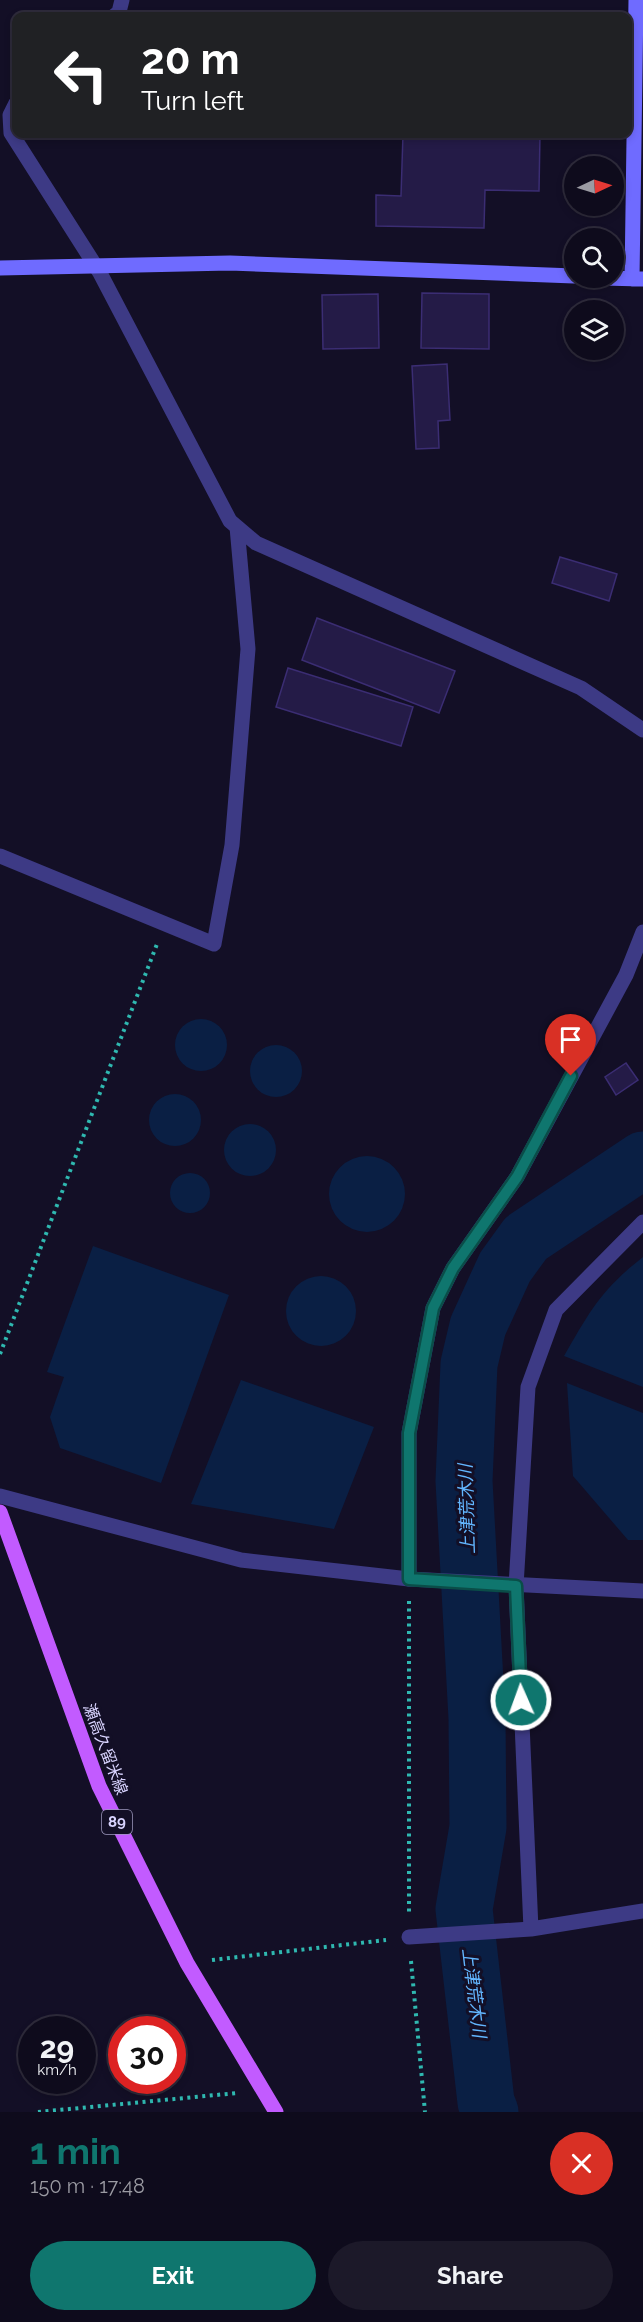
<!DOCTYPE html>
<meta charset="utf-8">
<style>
:root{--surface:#0e0b1c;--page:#1c1929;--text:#f1f3f6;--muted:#9b9ba3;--line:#2e2b3b;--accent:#0f766e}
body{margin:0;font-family:Raleway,"Noto Sans JP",sans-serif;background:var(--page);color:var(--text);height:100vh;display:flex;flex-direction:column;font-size:22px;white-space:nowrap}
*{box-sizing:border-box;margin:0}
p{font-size:20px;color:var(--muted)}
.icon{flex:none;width:33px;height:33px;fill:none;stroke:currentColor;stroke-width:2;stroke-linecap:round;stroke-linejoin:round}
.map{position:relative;height:2112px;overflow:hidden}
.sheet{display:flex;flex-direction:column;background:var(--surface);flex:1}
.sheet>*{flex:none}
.top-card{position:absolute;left:12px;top:12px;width:620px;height:126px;border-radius:12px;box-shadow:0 3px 9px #0003,0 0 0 2px var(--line);background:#202124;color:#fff;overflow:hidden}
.needle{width:39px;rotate:86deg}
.fabs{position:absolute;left:564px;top:156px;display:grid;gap:12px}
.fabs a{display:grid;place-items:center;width:60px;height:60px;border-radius:50%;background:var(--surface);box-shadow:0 3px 9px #0003,0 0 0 2px var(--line);font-size:30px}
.speed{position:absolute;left:18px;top:2016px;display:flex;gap:12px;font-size:30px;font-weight:700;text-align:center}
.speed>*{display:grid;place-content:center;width:78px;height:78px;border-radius:50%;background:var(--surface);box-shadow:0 3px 9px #0003,0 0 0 2px var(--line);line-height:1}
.speed small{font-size:15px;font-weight:400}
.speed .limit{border:9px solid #d22;background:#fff;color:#111}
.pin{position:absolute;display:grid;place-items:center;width:51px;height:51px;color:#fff;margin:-62px -26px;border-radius:50% 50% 50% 0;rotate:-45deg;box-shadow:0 0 6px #0007}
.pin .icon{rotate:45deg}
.me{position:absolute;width:66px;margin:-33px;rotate:358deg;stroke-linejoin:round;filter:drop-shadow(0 0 4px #0008)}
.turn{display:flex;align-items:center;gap:21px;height:126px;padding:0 30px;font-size:27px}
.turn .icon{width:78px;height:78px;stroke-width:2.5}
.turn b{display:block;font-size:42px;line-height:51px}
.round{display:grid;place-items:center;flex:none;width:63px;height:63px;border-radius:32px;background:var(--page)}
.summary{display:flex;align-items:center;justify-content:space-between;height:102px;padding:0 30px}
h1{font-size:36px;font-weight:700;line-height:45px;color:var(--accent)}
.action{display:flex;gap:12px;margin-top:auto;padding:12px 30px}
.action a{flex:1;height:69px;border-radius:36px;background:var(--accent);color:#fff;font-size:24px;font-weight:700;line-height:69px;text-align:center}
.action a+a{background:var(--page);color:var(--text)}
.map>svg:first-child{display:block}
</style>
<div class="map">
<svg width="643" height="2112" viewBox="0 0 643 2112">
<rect width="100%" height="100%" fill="#130f26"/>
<path fill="#0a1f44" d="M175 1045a26 26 0 1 1 52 0a26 26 0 1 1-52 0Z
M250 1071a26 26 0 1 1 52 0a26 26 0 1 1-52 0Z
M149 1120a26 26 0 1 1 52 0a26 26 0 1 1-52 0Z
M224 1150a26 26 0 1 1 52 0a26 26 0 1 1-52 0Z
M329 1194a38 38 0 1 1 76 0a38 38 0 1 1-76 0Z
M170 1193a20 20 0 1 1 40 0a20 20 0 1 1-40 0Z
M93,1246l136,49 -68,188 -101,-35 -10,-31 14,-40 -17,-5z
M643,1257v130l-79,-31c26,-45 37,-66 79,-99z
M286 1311a35 35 0 1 1 70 0a35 35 0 1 1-70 0Z
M241,1380l133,47 -40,102 -143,-25z
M567,1383l76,30v127h-15l-55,-64z"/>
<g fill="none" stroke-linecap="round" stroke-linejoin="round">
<path stroke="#0a1f44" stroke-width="57" d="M490,2112l-4,-10 -22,-193 14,-82 -1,-109 -13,-237 5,-117 9,-38 27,-59 21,-29 117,-78"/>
</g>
<path fill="#241b47" stroke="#3b2d73" stroke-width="1.5" d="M387,14l95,2h-95z
M403,134h137l-1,57 -54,-1 -1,38 -108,-2v-31l25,1z
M422,293l67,1v55l-68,-1z
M378,294l1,54 -56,1 -1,-54z
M447,364l3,56 -12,1 1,27 -23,1 -4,-83z
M560,557l57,17 -8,27 -57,-18z
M317,618l138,53 -16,42 -137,-53z
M288,668l125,39 -12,39 -125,-39z
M626,1063l12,17 -22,15 -11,-18z"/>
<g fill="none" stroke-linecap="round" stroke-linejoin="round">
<path stroke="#2fb8b0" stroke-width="4" stroke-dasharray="3 4.5" stroke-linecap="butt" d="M0,1354l157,-410
M409,1601v313
M212,1960l174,-20
M411,1961l14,151
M38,2112l199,-19"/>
<path stroke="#3d3a85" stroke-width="15" d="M0,1496l241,64 168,19 234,12"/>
<path stroke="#3d3a85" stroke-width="15" d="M114,16l5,-4 3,-12
M16,103l-6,12 1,18 89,140 130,248 26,22 325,145 62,42
M0,856l214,88 18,-99 16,-196 -11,-122
M643,1222l-87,88 -28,77 -12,199 15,343 112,-18
M409,1579v-146l24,-125 20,-40 64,-91 109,-202 17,-43
M409,1937l122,-8"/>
<path stroke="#6f6bff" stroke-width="15" d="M0,268l230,-5 344,13
M602,278l41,1
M632,279l4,-279"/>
<path stroke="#c25bff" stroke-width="15" d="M0,1512l99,274 88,177 89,149"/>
</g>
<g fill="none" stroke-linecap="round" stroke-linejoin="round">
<defs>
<path id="route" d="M521,1700l-5,-114 -107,-7v-146l24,-125 20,-40 64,-91 54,-101"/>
</defs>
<use href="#route" stroke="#0a4d48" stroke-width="15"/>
<use href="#route" stroke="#0f766e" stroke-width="10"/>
</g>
<g text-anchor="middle" stroke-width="6" stroke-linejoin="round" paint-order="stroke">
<rect fill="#130f26" stroke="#9e99be" stroke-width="1.5" x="102" y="1810" width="30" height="24" rx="4.5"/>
<g font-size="15" font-weight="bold" fill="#d9d4ff">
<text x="117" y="1827">89</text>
</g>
<g font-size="16" fill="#d9d4ff" stroke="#130f26">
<text transform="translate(106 1749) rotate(69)" y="6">瀬高久留米線</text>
</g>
<g font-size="18" font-style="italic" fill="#62b6ff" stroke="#130f26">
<text transform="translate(467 1509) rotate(-92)" y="6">上津荒木川</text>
<text transform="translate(474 1993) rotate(83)" y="6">上津荒木川</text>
</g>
</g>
</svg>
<div class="fabs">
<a><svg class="needle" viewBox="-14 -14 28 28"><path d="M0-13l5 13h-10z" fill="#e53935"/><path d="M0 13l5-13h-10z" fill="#9b9ba3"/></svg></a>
<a><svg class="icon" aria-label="search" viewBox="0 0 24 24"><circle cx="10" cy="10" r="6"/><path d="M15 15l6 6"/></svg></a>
<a><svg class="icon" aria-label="layers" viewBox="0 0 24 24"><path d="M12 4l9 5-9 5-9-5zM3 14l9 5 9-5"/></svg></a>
</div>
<div class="speed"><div>29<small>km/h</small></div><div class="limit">30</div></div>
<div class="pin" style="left:571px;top:1076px;background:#d93025"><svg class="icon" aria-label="arrive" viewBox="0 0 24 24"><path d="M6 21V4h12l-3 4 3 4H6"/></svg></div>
<svg class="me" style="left:521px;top:1700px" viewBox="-20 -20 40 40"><circle r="17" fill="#0f766e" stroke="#fff" stroke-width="3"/><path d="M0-11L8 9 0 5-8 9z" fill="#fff"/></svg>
<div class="top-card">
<div class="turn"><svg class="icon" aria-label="left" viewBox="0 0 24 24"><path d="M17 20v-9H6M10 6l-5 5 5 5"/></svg><div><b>20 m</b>Turn left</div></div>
</div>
</div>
<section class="sheet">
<div class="summary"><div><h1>1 min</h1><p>150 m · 17:48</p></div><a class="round" style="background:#d93025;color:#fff"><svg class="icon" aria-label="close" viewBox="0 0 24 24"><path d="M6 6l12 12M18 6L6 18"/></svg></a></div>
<div class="action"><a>Exit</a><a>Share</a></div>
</section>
